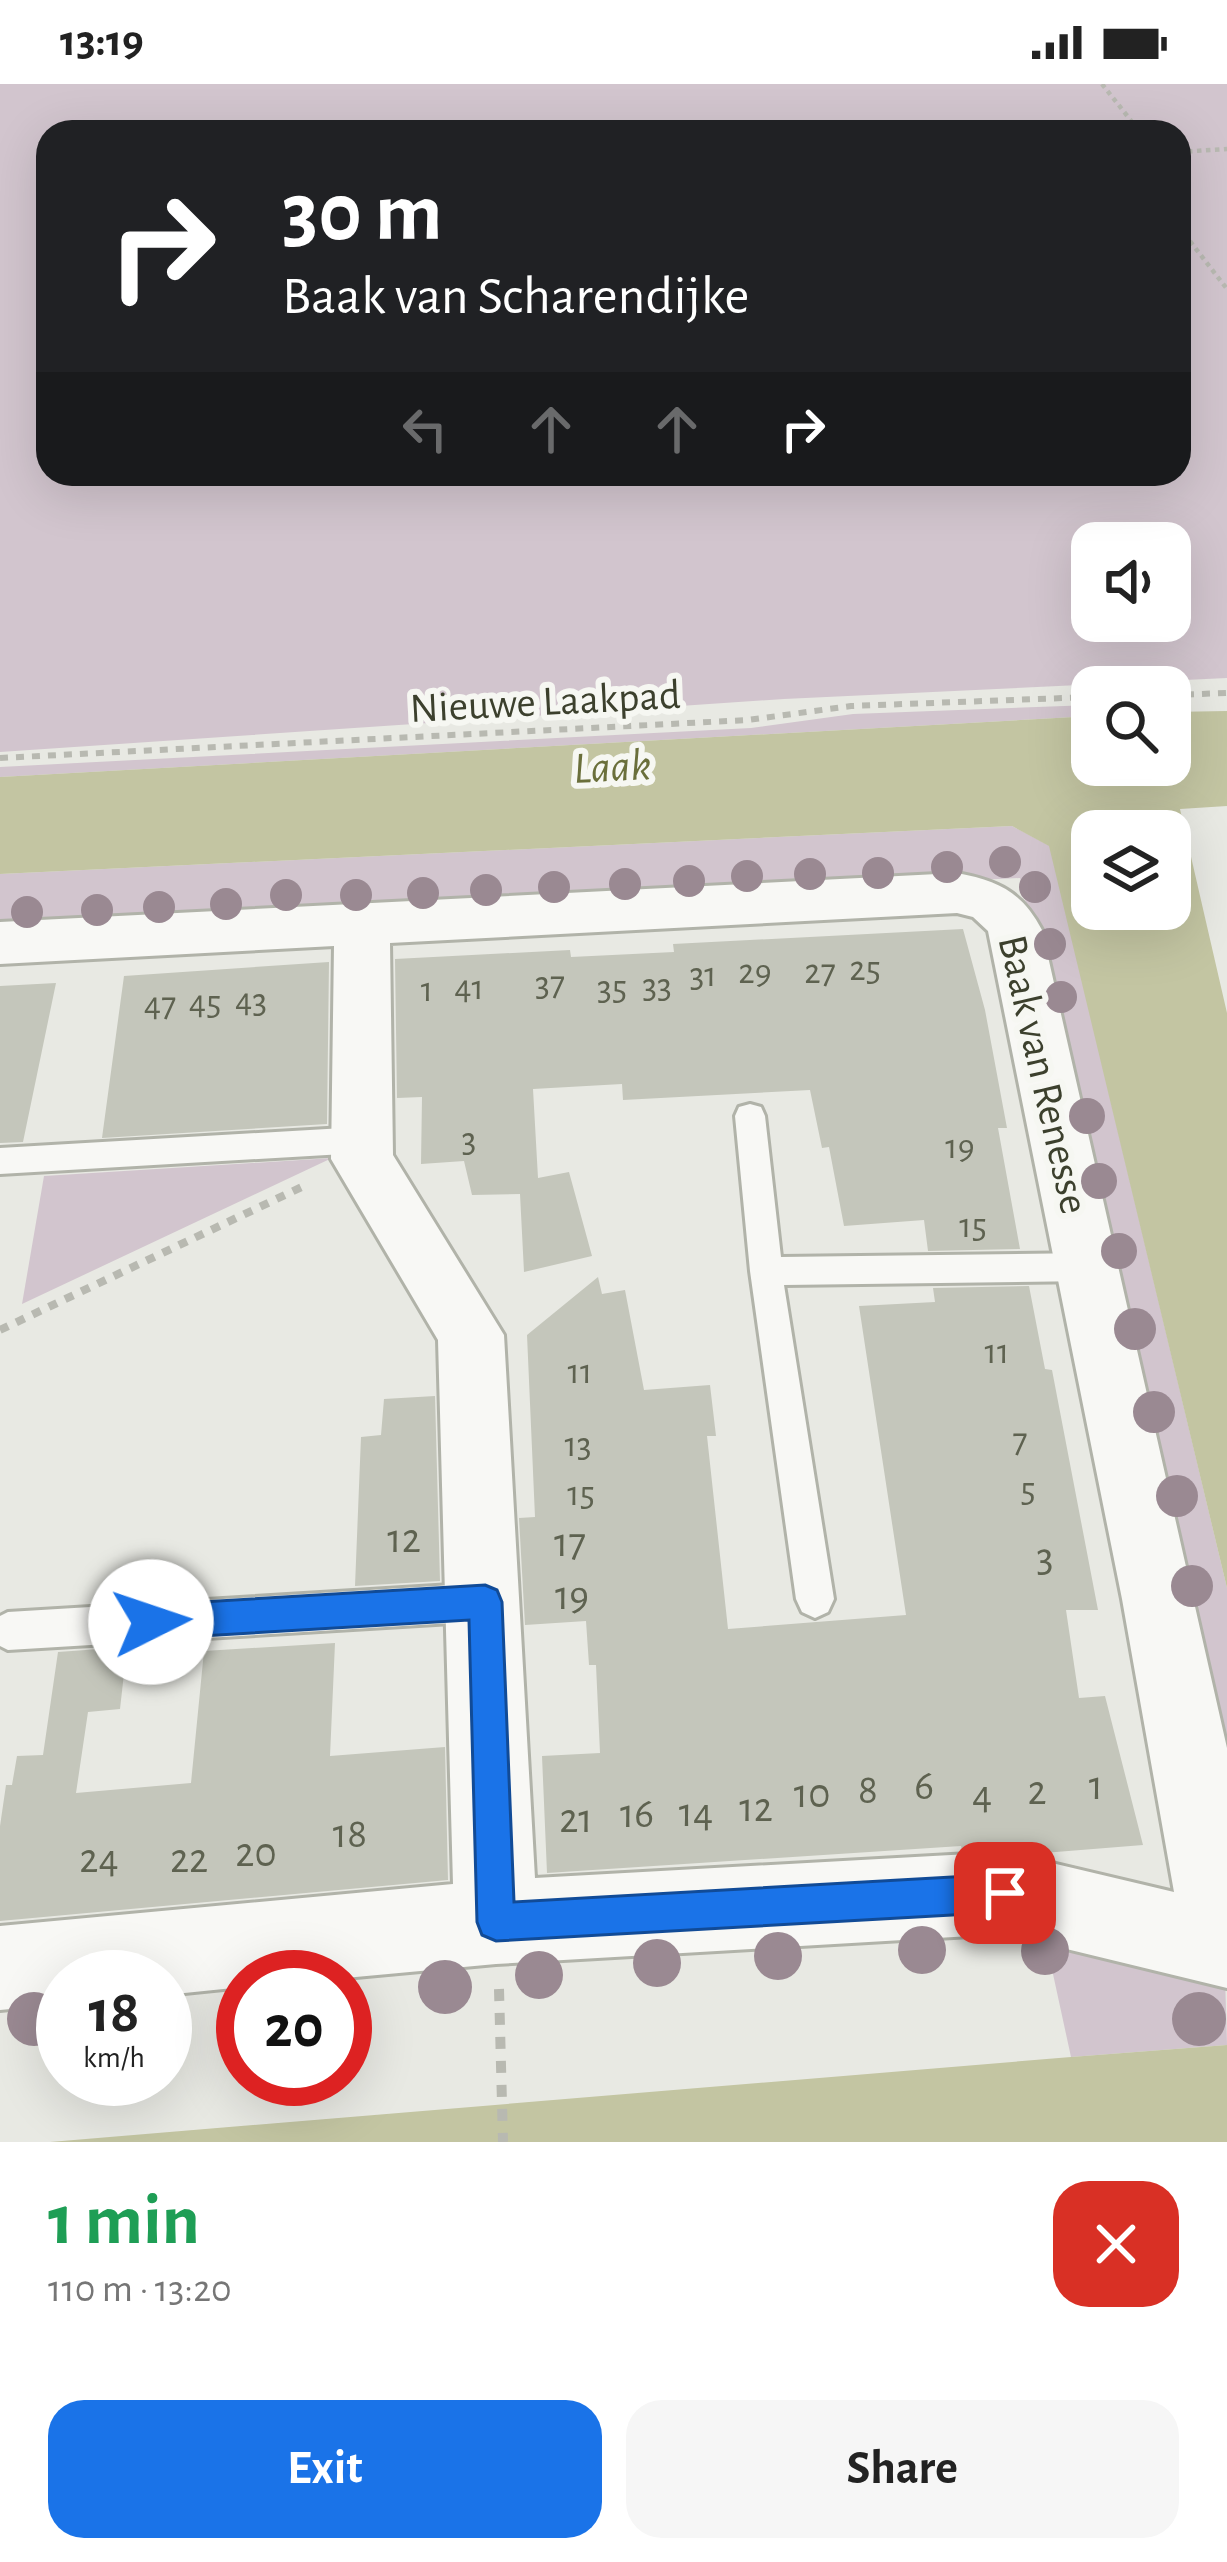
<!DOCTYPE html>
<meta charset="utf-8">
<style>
:root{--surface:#fff;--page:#f6f6f6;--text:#222;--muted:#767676;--accent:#1a73e8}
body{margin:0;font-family:"Alegreya Sans",sans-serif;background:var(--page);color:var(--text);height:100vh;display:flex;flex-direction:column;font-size:45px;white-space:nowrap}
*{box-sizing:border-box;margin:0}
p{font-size:39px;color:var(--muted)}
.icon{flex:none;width:66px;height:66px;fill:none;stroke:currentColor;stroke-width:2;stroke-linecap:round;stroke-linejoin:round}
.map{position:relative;height:2058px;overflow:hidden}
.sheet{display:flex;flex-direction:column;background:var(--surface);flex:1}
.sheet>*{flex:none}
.hud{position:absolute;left:36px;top:36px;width:1155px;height:366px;border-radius:36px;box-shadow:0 12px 48px #0002;background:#202124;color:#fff;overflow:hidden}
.controls{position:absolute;left:1071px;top:438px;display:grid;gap:24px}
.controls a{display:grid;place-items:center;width:120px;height:120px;border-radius:24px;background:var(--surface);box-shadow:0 12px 48px #0002;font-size:60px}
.speed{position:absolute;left:36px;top:1866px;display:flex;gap:24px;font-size:60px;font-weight:700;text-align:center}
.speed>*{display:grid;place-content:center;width:156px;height:156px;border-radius:50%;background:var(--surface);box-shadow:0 12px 48px #0002;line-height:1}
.speed small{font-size:30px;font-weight:400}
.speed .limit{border:18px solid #d22;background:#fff;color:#111}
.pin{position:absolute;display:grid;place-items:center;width:102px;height:102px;color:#fff;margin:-51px;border-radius:24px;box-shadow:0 6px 18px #0006}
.me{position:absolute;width:132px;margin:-66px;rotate:86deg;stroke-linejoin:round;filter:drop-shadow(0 0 9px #0008)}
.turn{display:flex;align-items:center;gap:42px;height:252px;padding:0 48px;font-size:54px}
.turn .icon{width:156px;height:156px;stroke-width:2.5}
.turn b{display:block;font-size:84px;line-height:102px}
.lanes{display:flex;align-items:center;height:114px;padding:0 48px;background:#0003;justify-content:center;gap:60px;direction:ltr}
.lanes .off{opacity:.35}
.round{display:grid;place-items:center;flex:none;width:126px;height:126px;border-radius:36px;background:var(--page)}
.head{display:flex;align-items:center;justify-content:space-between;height:204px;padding:0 48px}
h1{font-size:72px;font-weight:700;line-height:90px;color:#1e9e55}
.button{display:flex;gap:24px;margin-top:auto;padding:24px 48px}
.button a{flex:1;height:138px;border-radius:36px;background:var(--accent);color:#fff;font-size:48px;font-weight:700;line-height:138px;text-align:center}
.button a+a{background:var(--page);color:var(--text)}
.status{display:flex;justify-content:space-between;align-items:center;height:84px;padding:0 60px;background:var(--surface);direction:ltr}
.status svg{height:33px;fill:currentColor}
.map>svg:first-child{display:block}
</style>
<div class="status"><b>13:19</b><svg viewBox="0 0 49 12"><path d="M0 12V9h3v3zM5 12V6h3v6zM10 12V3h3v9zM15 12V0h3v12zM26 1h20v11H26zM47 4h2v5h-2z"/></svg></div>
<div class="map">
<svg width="1227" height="2058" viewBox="0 0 1227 2058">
<rect width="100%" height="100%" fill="#e8e9e3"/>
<path fill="#d2c5ce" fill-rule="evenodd" d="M0,0h1227v594l-443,21 -784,53zM48,48h1131v342h-1131zM1092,459h78v78h-78z
M1092,621v11l-1092,61v-10l751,-39 102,-14z
M1012,742l38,20 177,742v193l-111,-500 -96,-403 -1020,50v-54z
M332,1074l-310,146 22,-128z
M1020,1848l205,44 2,69 -156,12 -18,-83 -29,-28z"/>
<path fill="#c3c5a2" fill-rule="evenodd" d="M1227,627v95l-47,3 47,204v575l-178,-742 -37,-20 -1012,48v-97l1092,-61v49h78v-53zM1170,747v78h-78v-78z
M1227,1961v97h-1177l1021,-85z"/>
<path fill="#c4c6bb" d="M963,845l22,81 22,118h-9l22,121 -92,2 -4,-31 -80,6 -15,-79 -7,1 -12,-58 -187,10 -1,-16 -89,5 5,89 31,-6 23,84 -68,16 -4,-78 -48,1 -8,-34 -43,3 1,-67 -25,1 -2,-139 175,-9 1,7 103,-5 -1,-8z
M329,878l-2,162 -225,14 22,-162z
M56,899l-33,159 -23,1v-157z
M598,1193l4,17 23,-4 19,100 66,-5 6,51h-9l21,193 178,-14 -47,-309 76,-4 -2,-14 96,-2 16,83 7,1 46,240h-32l13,88 26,-2 38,149 -112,9 -26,-6 -43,2 -1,-4 -414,27 -5,-117 58,-3 -4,-88h-7l-3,-44 -61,4 -6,-107 16,-1 -8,-182z
M435,1312l5,185 -85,5 6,-149 20,-2 3,-36z
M335,1559l-5,113 115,-9 3,133 -448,41v-95l6,-41h6l5,-29 26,-1 15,-103 69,-5 -7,62 -32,3 -12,81 115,-10 13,-132z"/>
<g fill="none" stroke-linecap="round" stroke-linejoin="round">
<defs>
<path id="lane" d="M750,1020l11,3 4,9 16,141 308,-4 11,4 5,10 -5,10 -11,4 -305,4 50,314 -6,13 -13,6 -13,-6 -6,-13 -46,-328 -15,-155 4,-9z
M361,1043l11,4 4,9 -4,9 -11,4 -361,21v-26z
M485,1499l13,6 6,13 -6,13 -13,6 -477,29 -8,-4v-30l8,-4z"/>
<path id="street" d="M957,789c42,8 65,19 85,57l185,818v240l-222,-54 -509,30 -151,14 -102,-1v10l-78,8v-18h-102v27l-63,6v-84l453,-42 -15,-544 -107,-181 3,-213 -334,18v-42zM957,829l16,4 15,14 134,668 52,293 -169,-40 -470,26 -31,-543 -111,-180 -3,-212z"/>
</defs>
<use href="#lane" stroke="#b1b3a9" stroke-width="6"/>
<use href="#street" stroke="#b1b3a9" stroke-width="6"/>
<path stroke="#b8b9b1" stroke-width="4.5" stroke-dasharray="4.5 4.5" stroke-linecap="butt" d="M1102,0l38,48
M1179,68l48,-3
M1179,143l48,62"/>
<path stroke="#b8b9b1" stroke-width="6" stroke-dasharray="8 8" stroke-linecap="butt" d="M1170,611l57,-2
M0,674l748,-38 103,-14 241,-9"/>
<path stroke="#b8b9b1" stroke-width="8" stroke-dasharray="9 9" stroke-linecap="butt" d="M0,1246l306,-145"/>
<path stroke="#b8b9b1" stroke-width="10" stroke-dasharray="12 12" stroke-linecap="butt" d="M499,1905l4,153"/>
<use href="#lane" fill="#f8f8f5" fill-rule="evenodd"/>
<use href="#street" fill="#f8f8f5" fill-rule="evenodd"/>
</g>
<g fill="#9a8992">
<circle cx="1005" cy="778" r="16"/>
<circle cx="947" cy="783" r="16"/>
<circle cx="878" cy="789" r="16"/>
<circle cx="810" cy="790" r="16"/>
<circle cx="747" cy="792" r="16"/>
<circle cx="689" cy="797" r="16"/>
<circle cx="625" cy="800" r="16"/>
<circle cx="554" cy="803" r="16"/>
<circle cx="1035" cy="803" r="16"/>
<circle cx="486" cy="806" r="16"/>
<circle cx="423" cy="809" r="16"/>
<circle cx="286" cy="811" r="16"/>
<circle cx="356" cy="811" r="16"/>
<circle cx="226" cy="820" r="16"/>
<circle cx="159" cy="823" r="16"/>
<circle cx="97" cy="826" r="16"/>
<circle cx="27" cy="828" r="16"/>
<circle cx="1050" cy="860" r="16"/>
<circle cx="1061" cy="913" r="16"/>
<circle cx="1087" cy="1032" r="18"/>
<circle cx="1099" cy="1097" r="18"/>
<circle cx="1119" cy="1167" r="18"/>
<circle cx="1135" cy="1245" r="21"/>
<circle cx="1154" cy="1328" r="21"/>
<circle cx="1177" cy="1412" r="21"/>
<circle cx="1192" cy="1502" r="21"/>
<circle cx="922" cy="1866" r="24"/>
<circle cx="1045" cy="1867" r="24"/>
<circle cx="778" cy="1872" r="24"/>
<circle cx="657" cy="1879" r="24"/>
<circle cx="539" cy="1891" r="24"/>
<circle cx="445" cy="1903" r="27"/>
<circle cx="34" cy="1935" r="27"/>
<circle cx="1199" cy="1935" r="27"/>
</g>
<path fill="#1a73e8" stroke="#114b97" stroke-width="3" d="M485,1501l12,5 5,12 12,300 491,-28 13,6 5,13 -5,13 -13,6 -509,29 -14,-6 -5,-13 -8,-302 -318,19 -12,-5 -5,-12 5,-12 12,-5z"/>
<g text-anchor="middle" stroke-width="12" stroke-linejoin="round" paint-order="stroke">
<g font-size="36" fill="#5e6250">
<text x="865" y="896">25</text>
<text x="755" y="899">29</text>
<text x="820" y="899">27</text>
<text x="703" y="902">31</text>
<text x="550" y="911">37</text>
<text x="657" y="913">33</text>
<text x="469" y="915">41</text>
<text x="612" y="915">35</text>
<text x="427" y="917">1</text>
<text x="251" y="928">43</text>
<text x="205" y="930">45</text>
<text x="160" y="932">47</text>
<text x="469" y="1067">3</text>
<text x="960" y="1074">19</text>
<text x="973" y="1153">15</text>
<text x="997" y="1279">11</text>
<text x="580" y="1299">11</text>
<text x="1020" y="1368">7</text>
<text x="578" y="1372">13</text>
<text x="1028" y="1417">5</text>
<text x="581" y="1421">15</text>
</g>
<g font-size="42" fill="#3c402d" stroke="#f6f7f2">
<text transform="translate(545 616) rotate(-3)" y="15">Nieuwe Laakpad</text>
<text transform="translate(1045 990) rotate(77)" y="15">Baak van Renesse</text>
</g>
<g font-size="42" fill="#5e6250">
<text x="404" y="1468">12</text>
<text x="570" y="1472">17</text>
<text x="1045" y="1487">3</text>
<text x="572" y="1525">19</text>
<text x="924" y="1715">6</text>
<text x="1096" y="1715">1</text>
<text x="868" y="1719">8</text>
<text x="1037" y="1720">2</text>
<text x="812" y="1723">10</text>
<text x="982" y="1724">4</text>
<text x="756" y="1737">12</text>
<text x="696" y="1742">14</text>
<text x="637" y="1743">16</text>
<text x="576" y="1748">21</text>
<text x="350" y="1763">18</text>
<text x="256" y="1782">20</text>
<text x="99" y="1788">24</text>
<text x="189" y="1788">22</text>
</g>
<g font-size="45" font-style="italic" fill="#6a6f3b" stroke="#f6f7f2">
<text transform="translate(612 681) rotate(-3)" y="16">Laak</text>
</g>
</g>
</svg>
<div class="controls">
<a><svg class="icon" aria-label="sound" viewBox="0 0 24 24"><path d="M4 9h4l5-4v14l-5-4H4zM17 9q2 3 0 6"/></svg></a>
<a><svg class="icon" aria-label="search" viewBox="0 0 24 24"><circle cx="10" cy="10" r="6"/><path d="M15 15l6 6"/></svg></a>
<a><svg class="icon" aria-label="layers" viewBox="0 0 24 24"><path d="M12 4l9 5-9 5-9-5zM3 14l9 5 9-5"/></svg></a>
</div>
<div class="speed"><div>18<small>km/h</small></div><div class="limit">20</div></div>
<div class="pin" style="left:1005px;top:1809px;background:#d93025"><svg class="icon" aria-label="arrive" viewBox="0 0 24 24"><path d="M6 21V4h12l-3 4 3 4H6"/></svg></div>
<svg class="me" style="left:151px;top:1538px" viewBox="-20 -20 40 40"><circle r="19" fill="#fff"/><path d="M0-13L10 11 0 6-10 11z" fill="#1a73e8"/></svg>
<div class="hud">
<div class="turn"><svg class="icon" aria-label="right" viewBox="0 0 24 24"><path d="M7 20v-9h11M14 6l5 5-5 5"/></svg><div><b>30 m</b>Baak van Scharendijke</div></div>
<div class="lanes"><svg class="icon off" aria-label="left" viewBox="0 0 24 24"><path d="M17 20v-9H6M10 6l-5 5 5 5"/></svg><svg class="icon off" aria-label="ahead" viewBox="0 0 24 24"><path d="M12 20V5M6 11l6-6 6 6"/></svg><svg class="icon off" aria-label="ahead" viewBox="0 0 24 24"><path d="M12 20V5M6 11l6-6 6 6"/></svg><svg class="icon" aria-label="right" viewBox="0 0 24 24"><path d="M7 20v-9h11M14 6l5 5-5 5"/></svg></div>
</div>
</div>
<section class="sheet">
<div class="head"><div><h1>1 min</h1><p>110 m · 13:20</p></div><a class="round" style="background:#d93025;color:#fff"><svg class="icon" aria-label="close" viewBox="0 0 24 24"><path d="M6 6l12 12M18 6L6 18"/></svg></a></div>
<div class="button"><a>Exit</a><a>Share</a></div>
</section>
